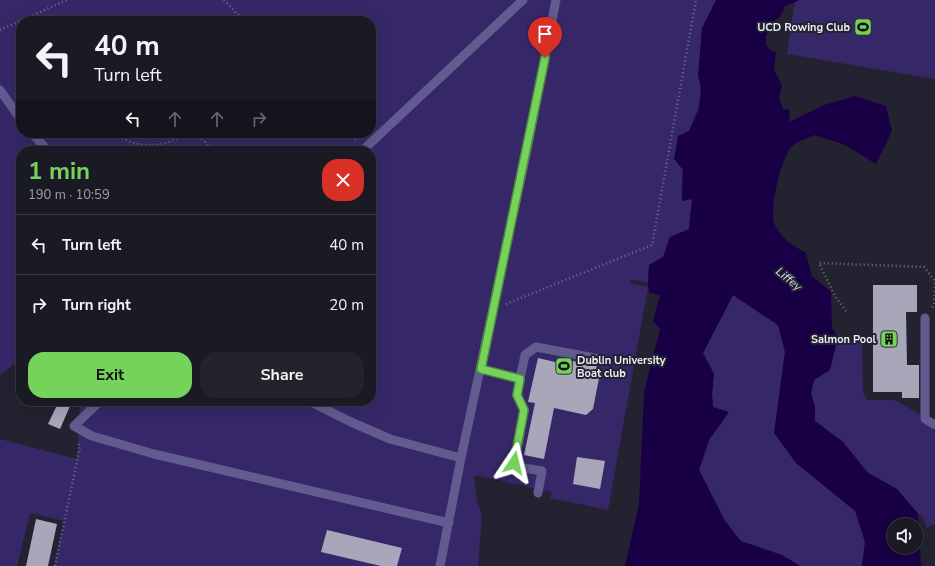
<!DOCTYPE html>
<meta charset="utf-8">
<style>
:root{--surface:#1a1a24;--page:#23232c;--text:#f1f3f6;--muted:#9fa1a6;--line:#383841;--accent:#75d25b}
body{margin:0;font-family:"Nunito Sans",sans-serif;background:var(--page);color:var(--text);height:100vh;display:flex;flex-direction:column;font-size:15px;white-space:nowrap}
*{box-sizing:border-box;margin:0}
p{font-size:13px;color:var(--muted)}
.icon{flex:none;width:22px;height:22px;fill:none;stroke:currentColor;stroke-width:2;stroke-linecap:round;stroke-linejoin:round}
.map{position:relative;flex:1;overflow:hidden}
.sheet{position:absolute;left:16px;top:146px;width:360px;height:260px;display:flex;flex-direction:column;background:var(--surface);border-radius:16px;box-shadow:0 4px 16px #0002,0 0 0 1px var(--line)}
.sheet>*{flex:none}
.top-card{position:absolute;left:16px;top:16px;width:360px;height:122px;border-radius:16px;box-shadow:0 4px 16px #0002,0 0 0 1px var(--line);background:#1a1a24;color:var(--text);overflow:hidden}
.fabs{position:absolute;left:887px;top:518px;display:grid;gap:8px}
.fabs a{display:grid;place-items:center;width:36px;height:36px;border-radius:50%;background:var(--surface);box-shadow:0 4px 16px #0002,0 0 0 1px var(--line);font-size:20px}
.pin{position:absolute;display:grid;place-items:center;width:34px;height:34px;color:#fff;margin:-41px -17px;border-radius:50% 50% 50% 0;rotate:-45deg;box-shadow:0 0 4px #0007}
.pin .icon{rotate:45deg}
.me{position:absolute;width:44px;margin:-22px;rotate:10deg;stroke-linejoin:round;filter:drop-shadow(0 0 3px #0008)}
.turn{display:flex;align-items:center;gap:14px;height:84px;padding:0 12px;font-size:18px}
.turn .icon{width:52px;height:52px;stroke-width:2.5}
.turn b{display:block;font-size:28px;line-height:34px}
.lanes{display:flex;align-items:center;height:38px;padding:0 12px;background:#0003;justify-content:center;gap:20px;direction:ltr}
.lanes .off{opacity:.35}
.round{display:grid;place-items:center;flex:none;width:42px;height:42px;border-radius:16px;background:var(--page)}
.summary{display:flex;align-items:center;justify-content:space-between;height:68px;padding:0 12px}
h1{font-size:24px;font-weight:700;line-height:30px;color:var(--accent)}
.action{display:flex;gap:8px;margin-top:auto;padding:8px 12px}
.action a{flex:1;height:46px;border-radius:16px;background:var(--accent);color:#111;font-size:16px;font-weight:700;line-height:46px;text-align:center}
.action a+a{background:var(--page);color:var(--text)}
ul{padding:0;list-style:none}
li{display:flex;align-items:center;gap:12px;height:60px;padding:0 12px;border-top:1px solid var(--line)}
li div{flex:1}
li b{display:block;font-size:15px}
li em{font-style:normal}
.map>svg:first-child{display:block}
</style>
<div class="map">
<svg width="935" height="566" viewBox="0 0 935 566">
<rect width="100%" height="100%" fill="#232230"/>
<path fill="#362868" fill-rule="evenodd" d="M0,0h716l-18,76c8,24 -3,35 -9,56 -6,22 -8,46 -7,69l10,-2 -3,30 -19,8 -7,20 -14,8 -1,17 -17,-2 -1,3 18,4 -40,223 -58,-12 2,-6 -78,-17 3,26 5,15 -4,50h-424l10,-45 -34,-8 -13,53h-17v-127l77,20 3,-58h291v-250h-350v216l-7,-3 -14,11zM21,21h350v112h-350z
M795,0h140v79l-148,-25z
M733,295l45,30 7,27 -11,81 22,30 60,48 9,31 -3,24h-62l-18,-11 -41,-13 -16,-21 -26,-51 10,-30 19,-28 -15,-5 -1,-13 2,-20 -11,-21z
M862,340l1,52 4,8h28l26,15 14,17v92l-8,4 -3,-8 -27,-31 -29,-16 -25,-31 -28,-21v-15l-4,-12 3,-14 16,-12 6,-23z"/>
<path fill="#190046" fill-rule="evenodd" d="M716,0h84l-15,6 -5,11 -9,6 -5,14v7l4,6 6,2 -2,18 8,15 -3,12 4,12 7,1 -1,12 35,-17 31,-9 31,10 6,25 -16,33 -31,-19 -30,-10c-7,3 -17,6 -23,11 -10,9 -24,66 -17,79 6,14 19,21 31,28l6,23 19,16 1,36 6,9 -8,33 -16,10 -3,14 4,12v15l28,21 25,31 29,16 21,25 3,52h-59l3,-24 -10,-31 -59,-48 -22,-30 11,-81 -7,-27 -45,-30 -30,58 11,21 -2,20 1,13 16,5 -20,28 -10,30 26,51 16,20 41,14 18,11h-175l14,-62 5,-112 16,-63 -7,-8 7,-26 -11,-2 -1,-11 1,-17 14,-8 7,-20 19,-8 3,-30 -10,2 1,-31 -9,-11 4,-23 11,-5 10,-21 2,-24 -3,-10 4,-48zM894,525h22v22h-22z"/>
<path fill="#a8a7ba" d="M873,285h44v27h-11l1,53h12v33h-17v-6h-29z
M538,358l34,8 1,-5 23,5 4,7 -7,36 -7,6 -32,-7 -10,51 -20,-4 11,-52 -7,-1z
M59,401l11,5 -10,23 -12,-5z
M577,457l28,4 -5,28 -27,-5z
M36,519l21,5 -9,42h-22z
M327,530l75,18 -5,18h-16l-60,-14z"/>
<g fill="none" stroke-linecap="round" stroke-linejoin="round">
<path stroke="#71707d" stroke-width="2.5" stroke-dasharray="1 3" stroke-linecap="butt" d="M224,0l20,21
M0,30l67,-30
M116,133c19,18 50,15 70,0
M196,133l18,18
M350,133l6,7
M506,304l146,-59 44,-245
M846,311l-11,-15 -16,-33 105,4 11,14 -1,24 -3,4
M55,566l25,-119 -2,-5"/>
<path stroke="#625b8f" stroke-width="9" d="M0,90l21,30
M32,133l16,18
M362,151l161,-151
M925,318v101l10,6
M481,369l39,10 -3,16 7,15 -10,53 4,4 24,4 -4,22
M520,379l5,-24 11,-8 69,13
M100,401l-26,25 18,10 62,18 295,69
M309,401l42,21 39,17 71,19
M440,566l21,-108 67,-313 28,-145"/>
</g>
<g fill="none" stroke-linecap="round" stroke-linejoin="round">
<defs>
<path id="route" d="M514,463l10,-53 -7,-15 3,-16 -39,-10 64,-311"/>
</defs>
<use href="#route" stroke="#4c883b" stroke-width="10"/>
<use href="#route" stroke="#75d25b" stroke-width="7"/>
</g>
<defs>
<symbol id="stadium-square" viewBox="-11 -11 22 22"><rect x="-9" y="-9" width="18" height="18" rx="4" fill="#75d25b" stroke="#232230"/><path d="M0-5a6.5 5 0 1 0 0 10a6.5 5 0 1 0 0-10ZM-3.5-1.8h7v3.6h-7Z" fill="#111"/></symbol>
<symbol id="building-square" viewBox="-11 -11 22 22"><rect x="-9" y="-9" width="18" height="18" rx="4" fill="#75d25b" stroke="#232230"/><path d="M-4-6H4V6H1V3H-1V6H-4ZM-2.5-4.3h1.7v1.8h-1.7ZM.8-4.3h1.7v1.8H.8ZM-2.5-1h1.7V.8h-1.7ZM.8-1h1.7V.8H.8Z" fill="#111"/></symbol>
</defs>
<g fill-rule="evenodd">
<use href="#stadium-square" x="853" y="17" width="20" height="20"/>
<use href="#building-square" x="879" y="329" width="20" height="20"/>
<use href="#stadium-square" x="554" y="356" width="20" height="20"/>
</g>
<g text-anchor="middle" stroke-width="4" stroke-linejoin="round" paint-order="stroke">
<g font-size="11" font-weight="bold" fill="#edecf6" stroke="#232230" text-anchor="end">
<text x="850" y="31">UCD Rowing Club</text>
<text x="876" y="343">Salmon Pool</text>
<text x="577" y="364" text-anchor="start">Dublin University<tspan x="577" dy="13">Boat club</tspan></text>
</g>
<g font-size="12" font-style="italic" fill="#d9d8ee" stroke="#232230">
<text transform="translate(789 279) rotate(39)" y="4">Liffey</text>
</g>
</g>
</svg>
<div class="fabs">
<a><svg class="icon" aria-label="sound" viewBox="0 0 24 24"><path d="M4 9h4l5-4v14l-5-4H4zM17 9q2 3 0 6"/></svg></a>
</div>
<div class="pin" style="left:545px;top:58px;background:#d93025"><svg class="icon" aria-label="arrive" viewBox="0 0 24 24"><path d="M6 21V4h12l-3 4 3 4H6"/></svg></div>
<svg class="me" style="left:514px;top:463px" viewBox="-20 -20 40 40"><path d="M0-17L14 15 0 8-14 15z" fill="#75d25b" stroke="#fff" stroke-width="4"/></svg>
<div class="top-card">
<div class="turn"><svg class="icon" aria-label="left" viewBox="0 0 24 24"><path d="M17 20v-9H6M10 6l-5 5 5 5"/></svg><div><b>40 m</b>Turn left</div></div>
<div class="lanes"><svg class="icon" aria-label="left" viewBox="0 0 24 24"><path d="M17 20v-9H6M10 6l-5 5 5 5"/></svg><svg class="icon off" aria-label="ahead" viewBox="0 0 24 24"><path d="M12 20V5M6 11l6-6 6 6"/></svg><svg class="icon off" aria-label="ahead" viewBox="0 0 24 24"><path d="M12 20V5M6 11l6-6 6 6"/></svg><svg class="icon off" aria-label="right" viewBox="0 0 24 24"><path d="M7 20v-9h11M14 6l5 5-5 5"/></svg></div>
</div>
<section class="sheet">
<div class="summary"><div><h1>1 min</h1><p>190 m · 10:59</p></div><a class="round" style="background:#d93025;color:#fff"><svg class="icon" aria-label="close" viewBox="0 0 24 24"><path d="M6 6l12 12M18 6L6 18"/></svg></a></div>
<ul>
<li><svg class="icon" aria-label="left" viewBox="0 0 24 24"><path d="M17 20v-9H6M10 6l-5 5 5 5"/></svg><div><b>Turn left</b></div><em>40 m</em></li>
<li><svg class="icon" aria-label="right" viewBox="0 0 24 24"><path d="M7 20v-9h11M14 6l5 5-5 5"/></svg><div><b>Turn right</b></div><em>20 m</em></li>
</ul>
<div class="action"><a>Exit</a><a>Share</a></div>
</section>
</div>
